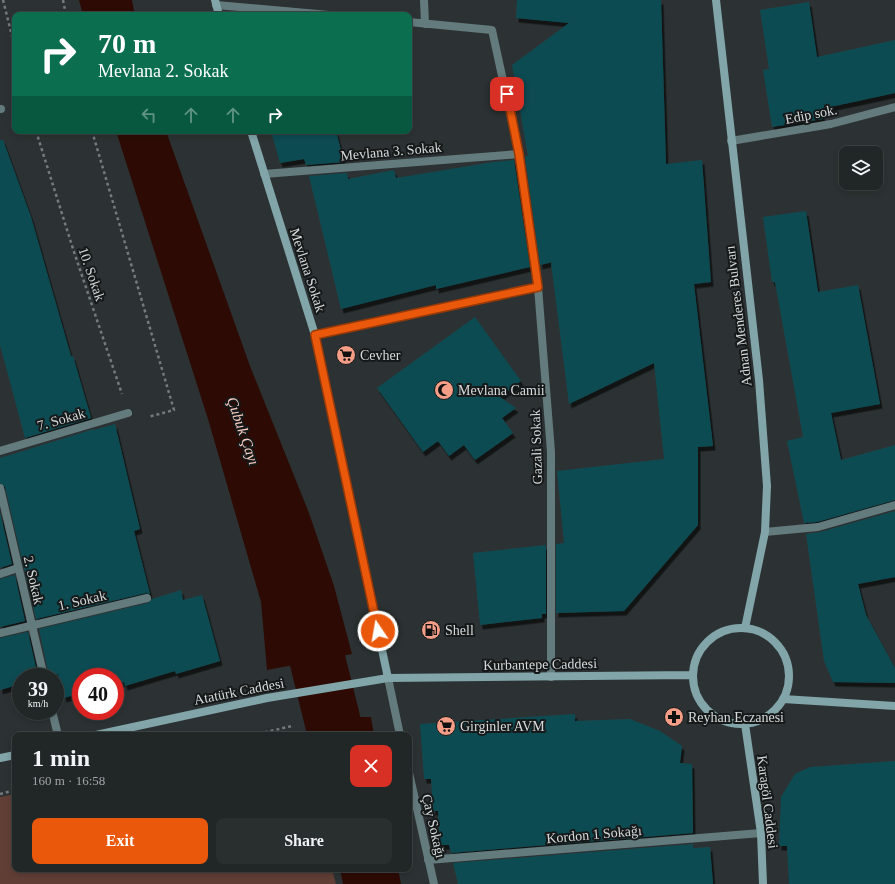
<!DOCTYPE html>
<meta charset="utf-8">
<style>
:root{--surface:#212626;--page:#292e2e;--text:#f1f3f6;--muted:#a2a5a7;--line:#3e4343;--accent:#ea580c}
body{margin:0;font-family:Georgia,serif;background:var(--page);color:var(--text);height:100vh;display:flex;flex-direction:column;font-size:15px;white-space:nowrap}
*{box-sizing:border-box;margin:0}
p{font-size:13px;color:var(--muted)}
.icon{flex:none;width:22px;height:22px;fill:none;stroke:currentColor;stroke-width:2;stroke-linecap:round;stroke-linejoin:round}
.map{position:relative;flex:1;overflow:hidden}
.sheet{position:absolute;left:12px;top:732px;width:400px;height:140px;display:flex;flex-direction:column;background:var(--surface);border-radius:8px;box-shadow:0 2px 6px #0003,0 0 0 1px var(--line)}
.sheet>*{flex:none}
.banner{position:absolute;left:12px;top:12px;width:400px;height:122px;border-radius:8px;box-shadow:0 2px 6px #0003,0 0 0 1px var(--line);background:#0b6e4f;color:#fff;overflow:hidden}
.buttons{position:absolute;left:839px;top:146px;display:grid;gap:8px}
.buttons a{display:grid;place-items:center;width:44px;height:44px;border-radius:8px;background:var(--surface);box-shadow:0 2px 6px #0003,0 0 0 1px var(--line);font-size:20px}
.speed{position:absolute;left:12px;top:668px;display:flex;gap:8px;font-size:20px;font-weight:700;text-align:center}
.speed>*{display:grid;place-content:center;width:52px;height:52px;border-radius:50%;background:var(--surface);box-shadow:0 2px 6px #0003,0 0 0 1px var(--line);line-height:1}
.speed small{font-size:10px;font-weight:400}
.speed .limit{border:6px solid #d22;background:#fff;color:#111}
.pin{position:absolute;display:grid;place-items:center;width:34px;height:34px;color:#fff;margin:-17px;border-radius:8px;box-shadow:0 2px 6px #0006}
.me{position:absolute;width:44px;margin:-22px;rotate:348deg;stroke-linejoin:round;filter:drop-shadow(0 0 3px #0008)}
.turn{display:flex;align-items:center;gap:14px;height:84px;padding:0 20px;font-size:18px}
.turn .icon{width:52px;height:52px;stroke-width:2.5}
.turn b{display:block;font-size:28px;line-height:34px}
.lanes{display:flex;align-items:center;height:38px;padding:0 20px;background:#0003;justify-content:center;gap:20px;direction:ltr}
.lanes .off{opacity:.35}
.round{display:grid;place-items:center;flex:none;width:42px;height:42px;border-radius:8px;background:var(--page)}
.overview{display:flex;align-items:center;justify-content:space-between;height:68px;padding:0 20px}
h1{font-size:24px;font-weight:700;line-height:30px}
.button{display:flex;gap:8px;margin-top:auto;padding:8px 20px}
.button a{flex:1;height:46px;border-radius:8px;background:var(--accent);color:#fff;font-size:16px;font-weight:700;line-height:46px;text-align:center}
.button a+a{background:var(--page);color:var(--text)}
.map>svg:first-child{display:block}
</style>
<div class="map">
<svg width="895" height="884" viewBox="0 0 895 884">
<defs>
<filter id="shadow"><feDropShadow dx="2.5" dy="4.5" stdDeviation="0" flood-color="#0009"/></filter>
</defs>
<rect width="100%" height="100%" fill="#2c3233"/>
<path fill="#603e36" d="M15,794v75h317l4,15h-336v-87z"/>
<path fill="#2d0b04" d="M79,0h53l3,15h-52z
M116,131h50l84,235 59,147 25,73 18,68 -85,16 -6,-68 -53,-183z
M350,717h21l3,18h-66l-2,-6z
M340,869h58l3,15h-58z"/>
<g fill="none" stroke-linecap="round" stroke-linejoin="round">
<path stroke="#2d0b04" stroke-width="56" d="M296,586l14,44 26,105"/>
</g>
<path fill="#114c53" filter="url(#shadow)" d="M517,0h144l5,164 36,-4 9,122 -17,2 19,162 -15,1v78l-74,86 -68,2v-69l8,-1 -7,-72 107,-12 -10,-96 -85,41 -18,-141 2,-1 -13,3 -15,-109h3l-16,-91 57,-42 -53,-5z
M809,2l8,55 78,-17v53l-74,16 2,10 -51,8 -9,-57 6,-1 -9,-59z
M271,131h65l8,31 -38,3 -2,-6 -24,4z
M0,140h3l28,77 40,139h2l18,62 -66,20 -25,-93z
M514,160l16,107 -94,22v-4l-95,24 -32,-133 38,-3 1,6 46,-9 2,8 97,-16z
M806,211l12,81 40,-7 22,119 -49,9 10,47 54,-15v55l-78,22 -13,1 -17,-82 16,-4 -28,-155h-3l-9,-65z
M475,317l46,64 -21,16 16,11 -14,10 11,15 -38,27 -11,-15 -15,11 -11,-15 -15,11 -46,-64z
M115,424l25,105 -6,2 16,63 -4,-1 -110,26 -31,-132 -5,-4v-25l94,-29v1z
M895,511v66l-37,7 8,31 29,53v15l-62,-1 -9,-21 -18,-127 14,-2z
M0,512l12,52 -12,4z
M546,545v69h-4v4l-62,7 -7,-72z
M15,575l10,46 -25,6v-48z
M181,590l2,10 19,-5 18,66 -44,13 -1,-3 -50,15 -1,-4 -9,2v-7h-34v16l-17,5 -6,-24 -9,2 -10,-47 109,-26 4,-4z
M28,632l10,45h-17v7l-21,6v-52z
M575,714v7l55,-2 30,12 22,15 -2,17 12,1 1,69 -242,20 -2,-8h-9l-2,-34h-5l-2,-32h-7l-4,-55z
M895,761v123h-106l-2,-38h-8l2,-49 14,-23 15,-7z
M693,844v4l17,-1 3,37h-255l-5,-21z"/>
<g fill="none" stroke-linecap="round" stroke-linejoin="round">
<path stroke="#757a7b" stroke-width="2.5" stroke-dasharray="3 3" stroke-linecap="butt" d="M3,0l12,48
M63,0l3,15
M36,131l38,121 48,142
M92,131l82,279 -26,7
M253,735l39,-9
M0,794l15,-4"/>
<path stroke="#647b7e" stroke-width="8" d="M0,451l128,-38
M0,574l18,-6
M0,633l147,-35"/>
<path stroke="#647b7e" stroke-width="8" d="M424,0l1,24
M216,5l113,10
M409,22l83,8 27,124 19,133 13,165v225
M0,109h1
M731,141l100,-17 64,-17
M264,174l255,-20
M315,335l223,-48
M0,488l44,189
M765,532l53,-5 77,-22
M388,678l12,57
M52,711l6,24
M409,773l25,111
M428,860l333,-27"/>
<path stroke="#81a5a9" stroke-width="8" d="M215,0l4,15
M716,0l43,380 8,106 -2,46 -20,96
M251,131l64,204 73,343
M693 676a48 48 0 1 1 96 0a48 48 0 1 1-96 0Z
M783,699l112,7
M745,724l16,109 2,51
M96,735l171,-37 121,-20 304,-3
M0,758l15,-3"/>
</g>
<g fill="none" stroke-linecap="round" stroke-linejoin="round">
<defs>
<path id="route" d="M378,631l-63,-296 223,-48 -19,-133 -12,-60"/>
</defs>
<use href="#route" stroke="#983908" stroke-width="10"/>
<use href="#route" stroke="#ea580c" stroke-width="7"/>
</g>
<defs>
<symbol id="supermarket-disc" viewBox="-11 -11 22 22"><circle r="9.5" fill="#f49e88" stroke="#161919"/><path d="M-6-5.5h2.5l.6 2H6L4.5 2H-2.5L-4.4-4H-6ZM-1.5 3.2a1.3 1.3 0 1 0 .1 0ZM3 3.2a1.3 1.3 0 1 0 .1 0Z" fill="#111"/></symbol>
<symbol id="mosque-disc" viewBox="-11 -11 22 22"><circle r="9.5" fill="#f49e88" stroke="#161919"/><path d="M3.5-4.9A6 6 0 1 0 3.5 4.9A5 5 0 1 1 3.5-4.9Z" fill="#111"/></symbol>
<symbol id="fuel-disc" viewBox="-11 -11 22 22"><circle r="9.5" fill="#f49e88" stroke="#161919"/><path d="M-5.5-6h7V0h2V4h1.3V-2.5L3-4.5l.8-.8L6-3V5H2.5V1h-1V6h-7ZM-4.2-4.7v3.2H.2V-4.7Z" fill="#111"/></symbol>
<symbol id="pharmacy-disc" viewBox="-11 -11 22 22"><circle r="9.5" fill="#f49e88" stroke="#161919"/><path d="M-2-6h4v4h4v4h-4v4h-4v-4h-4v-4h4Z" fill="#111"/></symbol>
</defs>
<g fill-rule="evenodd">
<use href="#supermarket-disc" x="335" y="344" width="22" height="22"/>
<use href="#mosque-disc" x="433" y="379" width="22" height="22"/>
<use href="#fuel-disc" x="420" y="619" width="22" height="22"/>
<use href="#pharmacy-disc" x="663" y="706" width="22" height="22"/>
<use href="#supermarket-disc" x="435" y="715" width="22" height="22"/>
</g>
<g text-anchor="middle" stroke-width="4" stroke-linejoin="round" paint-order="stroke">
<g font-size="14" fill="#d6dada" stroke="#161919">
<text transform="translate(811 114) rotate(-11)" y="5">Edip sok.</text>
<text transform="translate(391 151) rotate(-5)" y="5">Mevlana 3. Sokak</text>
<text transform="translate(308 270) rotate(72)" y="5">Mevlana Sokak</text>
<text transform="translate(92 274) rotate(71)" y="5">10. Sokak</text>
<text transform="translate(738 316) rotate(-97)" y="5">Adnan Menderes Bulvarı</text>
<text transform="translate(61 419) rotate(-16)" y="5">7. Sokak</text>
<text transform="translate(536 447) rotate(-92)" y="5">Gazali Sokak</text>
<text transform="translate(34 580) rotate(77)" y="5">2. Sokak</text>
<text transform="translate(82 600) rotate(-13)" y="5">1. Sokak</text>
<text transform="translate(540 664) rotate(-1)" y="5">Kurbantepe Caddesi</text>
<text transform="translate(239 691) rotate(-11)" y="5">Atatürk Caddesi</text>
<text transform="translate(768 802) rotate(83)" y="5">Karagöl Caddesi</text>
<text transform="translate(434 826) rotate(77)" y="5">Çay Sokağı</text>
<text transform="translate(594 834) rotate(-5)" y="5">Kordon 1 Sokağı</text>
</g>
<g font-size="14" fill="#d6dada" stroke="#161919" text-anchor="start">
<text x="360" y="360">Cevher</text>
<text x="458" y="395">Mevlana Camii</text>
<text x="445" y="635">Shell</text>
<text x="688" y="722">Reyhan Eczanesi</text>
<text x="460" y="731">Girginler AVM</text>
</g>
<g font-size="15" font-style="italic" fill="#fdd0c4" stroke="#161919">
<text transform="translate(243 431) rotate(71)" y="5">Çubuk Çayı</text>
</g>
</g>
</svg>
<div class="buttons">
<a><svg class="icon" aria-label="layers" viewBox="0 0 24 24"><path d="M12 4l9 5-9 5-9-5zM3 14l9 5 9-5"/></svg></a>
</div>
<div class="speed"><div>39<small>km/h</small></div><div class="limit">40</div></div>
<div class="pin" style="left:507px;top:94px;background:#d93025"><svg class="icon" aria-label="arrive" viewBox="0 0 24 24"><path d="M6 21V4h12l-3 4 3 4H6"/></svg></div>
<svg class="me" style="left:378px;top:631px" viewBox="-20 -20 40 40"><circle r="17" fill="#ea580c" stroke="#fff" stroke-width="3"/><path d="M0-11L8 9 0 5-8 9z" fill="#fff"/></svg>
<div class="banner">
<div class="turn"><svg class="icon" aria-label="right" viewBox="0 0 24 24"><path d="M7 20v-9h11M14 6l5 5-5 5"/></svg><div><b>70 m</b>Mevlana 2. Sokak</div></div>
<div class="lanes"><svg class="icon off" aria-label="left" viewBox="0 0 24 24"><path d="M17 20v-9H6M10 6l-5 5 5 5"/></svg><svg class="icon off" aria-label="ahead" viewBox="0 0 24 24"><path d="M12 20V5M6 11l6-6 6 6"/></svg><svg class="icon off" aria-label="ahead" viewBox="0 0 24 24"><path d="M12 20V5M6 11l6-6 6 6"/></svg><svg class="icon" aria-label="right" viewBox="0 0 24 24"><path d="M7 20v-9h11M14 6l5 5-5 5"/></svg></div>
</div>
<section class="sheet">
<div class="overview"><div><h1>1 min</h1><p>160 m · 16:58</p></div><a class="round" style="background:#d93025;color:#fff"><svg class="icon" aria-label="close" viewBox="0 0 24 24"><path d="M6 6l12 12M18 6L6 18"/></svg></a></div>
<div class="button"><a>Exit</a><a>Share</a></div>
</section>
</div>
